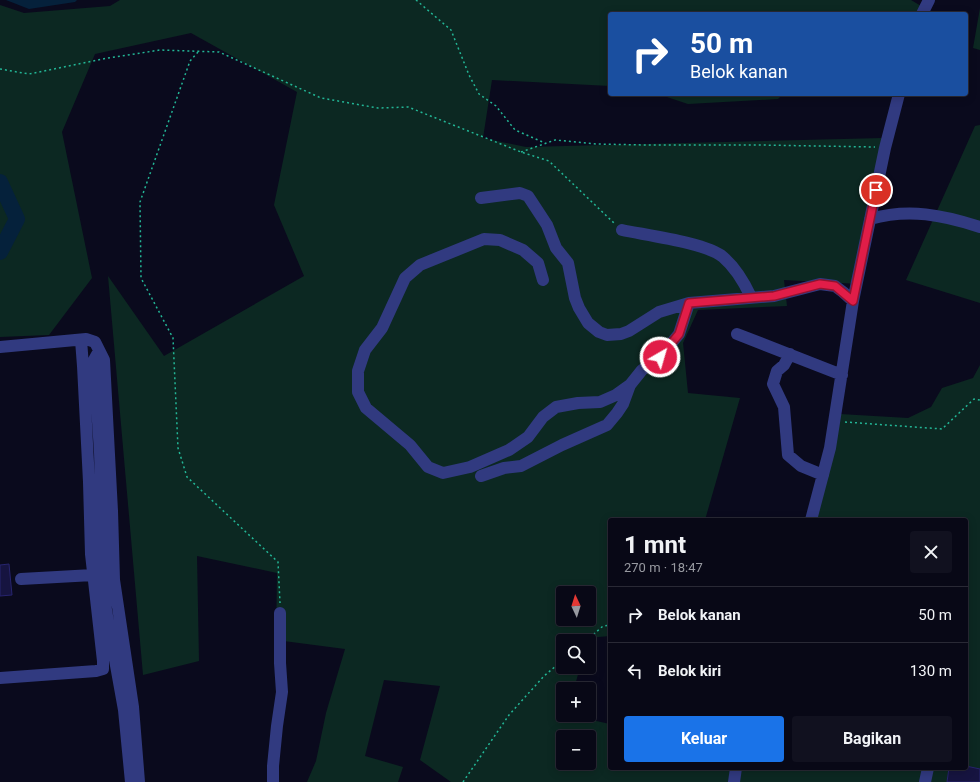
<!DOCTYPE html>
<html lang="id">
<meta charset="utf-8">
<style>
:root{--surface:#080816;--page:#11111f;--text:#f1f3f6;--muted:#989aa1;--line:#292935;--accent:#1a73e8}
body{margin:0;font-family:Roboto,sans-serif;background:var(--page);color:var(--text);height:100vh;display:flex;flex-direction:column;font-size:15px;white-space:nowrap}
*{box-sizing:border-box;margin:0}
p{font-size:13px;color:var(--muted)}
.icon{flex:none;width:22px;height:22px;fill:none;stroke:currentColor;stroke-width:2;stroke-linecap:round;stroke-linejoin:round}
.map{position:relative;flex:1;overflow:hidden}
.drawer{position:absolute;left:608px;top:518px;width:360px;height:252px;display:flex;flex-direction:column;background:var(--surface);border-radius:4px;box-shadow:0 2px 10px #0003,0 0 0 1px var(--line)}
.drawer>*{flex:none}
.guide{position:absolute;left:608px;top:12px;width:360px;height:84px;border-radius:4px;box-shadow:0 2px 10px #0003,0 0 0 1px var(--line);background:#1a4fa0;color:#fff;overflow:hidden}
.needle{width:26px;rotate:356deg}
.fabs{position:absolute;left:556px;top:586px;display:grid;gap:8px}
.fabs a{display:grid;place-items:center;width:40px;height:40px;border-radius:4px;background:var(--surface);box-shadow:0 2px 10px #0003,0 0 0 1px var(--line);font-size:20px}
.pin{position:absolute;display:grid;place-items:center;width:34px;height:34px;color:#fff;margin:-17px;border:2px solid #fff;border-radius:50%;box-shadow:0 1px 4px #0007}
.me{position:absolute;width:44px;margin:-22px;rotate:38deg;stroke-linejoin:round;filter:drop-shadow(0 0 3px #0008)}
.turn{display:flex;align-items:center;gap:14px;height:84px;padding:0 16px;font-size:18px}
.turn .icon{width:52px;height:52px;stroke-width:2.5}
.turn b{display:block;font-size:28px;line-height:34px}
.round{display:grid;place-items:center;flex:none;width:42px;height:42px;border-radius:4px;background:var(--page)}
.head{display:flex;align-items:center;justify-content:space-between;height:68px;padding:0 16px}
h1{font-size:24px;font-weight:700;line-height:30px}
.button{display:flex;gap:8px;margin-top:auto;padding:8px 16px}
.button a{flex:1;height:46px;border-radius:4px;background:var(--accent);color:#fff;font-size:16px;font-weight:700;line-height:46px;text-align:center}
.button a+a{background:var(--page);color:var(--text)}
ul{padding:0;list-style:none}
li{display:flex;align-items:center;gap:12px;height:56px;padding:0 16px;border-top:1px solid var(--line)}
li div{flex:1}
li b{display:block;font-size:15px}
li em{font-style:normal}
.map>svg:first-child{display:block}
</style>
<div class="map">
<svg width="980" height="782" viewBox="0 0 980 782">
<rect width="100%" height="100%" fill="#0a0a1d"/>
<path fill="#0c2822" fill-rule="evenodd" d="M120,0h791l15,9 -18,5h-298v72l-118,-6 -9,58 43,9 357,-9 -23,146 -76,-4 3,26 -89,4 -15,33 5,50 52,5 -35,122h-95v116l-23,2 -1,3h-23v26h17l-6,22h-11v26h6l41,9v44h356v-248h-151l25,-106 68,4 23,-11 11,-19 31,-10 7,-13v417h-529l-31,-22 20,-74 -56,-6 -19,76 38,11 -5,15h-91l9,-21 10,-48 19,-64 -69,-9 1,-67 -80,-17 2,105 -56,14 -35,-399 56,80 140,-80 -30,-71 23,-113 -106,-59 -96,21 -33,78 30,146 -43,57 -49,2v-332l24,8 86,-7zM563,593h26v26h-26zM563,737h26v26h-26z
M980,8v42l-7,-2z
M658,94h125l-5,5 -90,5z
M980,125v178l-74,-23 69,-154z"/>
<path fill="#05213b" d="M6,0h71l-2,2 -46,7z"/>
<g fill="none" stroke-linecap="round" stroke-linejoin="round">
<path stroke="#05213b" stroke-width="16" d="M0,182l17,37 -17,33"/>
</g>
<path fill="#161440" stroke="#27246e" d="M9,564l3,31 -12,1v-31z
M966,766l14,3v13h-33l2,-14h17z"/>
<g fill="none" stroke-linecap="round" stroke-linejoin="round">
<path stroke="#23b696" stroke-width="1.5" stroke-dasharray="2 3" stroke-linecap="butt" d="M416,0l35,30 18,45 10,19 17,12 19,24 30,13
M198,52l-8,9 -50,141 1,76 32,60 5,110 9,29 91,85 2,41
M0,69l29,5 79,-16 52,-8 59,2 102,46 57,10 30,-1 113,45 28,9 66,63
M521,152l34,-12 42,4 48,1h114l116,2
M845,422l97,7 32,-30 6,1
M586,641l17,-15 7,-1
M463,782l46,-67 35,-39 19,-16"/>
<path stroke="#313a80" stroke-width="12" d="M922,14l7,-14
M481,198l39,-5 8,3 19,29 9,23 12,15 7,35 4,10 9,15 11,9 8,3 14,-1 8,-3 30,-19 30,-9 85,-7 46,-12 15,2 8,6 10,9
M870,219c39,-11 73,-4 110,8
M622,230c23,5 85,13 101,27 13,11 21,25 28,40
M543,280l-5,-17 -15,-13 -23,-10 -16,-1 -64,26 -15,13 -23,50 -17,22 -7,21v21l8,16 44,37 18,22 15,6 27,-6 39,-17 19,-13 15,-20 13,-10 22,-4 22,-1 16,-7 14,-10 12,-15 18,-13 19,-23 10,-31
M737,334l105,41
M0,347l86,-8 9,3 9,18 8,151 2,69 19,127 6,75
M99,351l-5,9 6,92 3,106 3,52 18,100 7,72
M790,354l-6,11 -7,6 -4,13 11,23 4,48 13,11 22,9
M481,476l23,-8 17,-2 41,-21 45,-20 10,-12 6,-9 7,-19
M811,520l19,-72 23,-147 32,-153 14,-54
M21,579l72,-4
M0,678l96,-7 7,-2v-8l-12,-107 -2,-72 -6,-116 -2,-26
M273,782v-16l4,-40 5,-34 -2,-29v-50
M734,782l2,-14
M925,782l3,-14"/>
</g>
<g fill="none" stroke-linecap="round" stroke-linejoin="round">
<defs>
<path id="route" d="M660,357l19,-23 10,-31 85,-7 46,-12 15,2 18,15 23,-111"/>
</defs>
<use href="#route" stroke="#92132f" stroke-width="10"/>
<use href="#route" stroke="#e11d48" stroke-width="7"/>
</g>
</svg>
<div class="fabs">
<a><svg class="needle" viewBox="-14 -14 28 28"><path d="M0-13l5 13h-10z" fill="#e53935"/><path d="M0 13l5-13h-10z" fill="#989aa1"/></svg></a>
<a><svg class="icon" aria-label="search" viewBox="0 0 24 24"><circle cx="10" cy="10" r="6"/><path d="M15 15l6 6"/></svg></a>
<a>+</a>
<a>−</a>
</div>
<div class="pin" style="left:876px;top:190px;background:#d93025"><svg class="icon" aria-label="arrive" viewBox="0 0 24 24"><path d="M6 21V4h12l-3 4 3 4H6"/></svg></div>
<svg class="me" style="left:660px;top:357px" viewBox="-20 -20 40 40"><circle r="17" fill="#e11d48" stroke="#fff" stroke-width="3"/><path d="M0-11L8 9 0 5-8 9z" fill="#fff"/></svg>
<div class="guide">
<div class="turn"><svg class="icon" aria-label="right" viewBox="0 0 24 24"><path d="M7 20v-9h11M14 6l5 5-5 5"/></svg><div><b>50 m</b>Belok kanan</div></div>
</div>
<section class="drawer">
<div class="head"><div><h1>1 mnt</h1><p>270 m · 18:47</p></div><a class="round"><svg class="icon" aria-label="close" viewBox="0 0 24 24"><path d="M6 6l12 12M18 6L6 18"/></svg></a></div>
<ul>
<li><svg class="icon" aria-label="right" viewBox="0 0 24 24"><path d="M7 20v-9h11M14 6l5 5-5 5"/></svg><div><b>Belok kanan</b></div><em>50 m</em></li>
<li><svg class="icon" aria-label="left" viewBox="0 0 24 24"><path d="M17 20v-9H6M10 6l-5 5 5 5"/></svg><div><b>Belok kiri</b></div><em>130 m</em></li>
</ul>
<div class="button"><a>Keluar</a><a>Bagikan</a></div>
</section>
</div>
